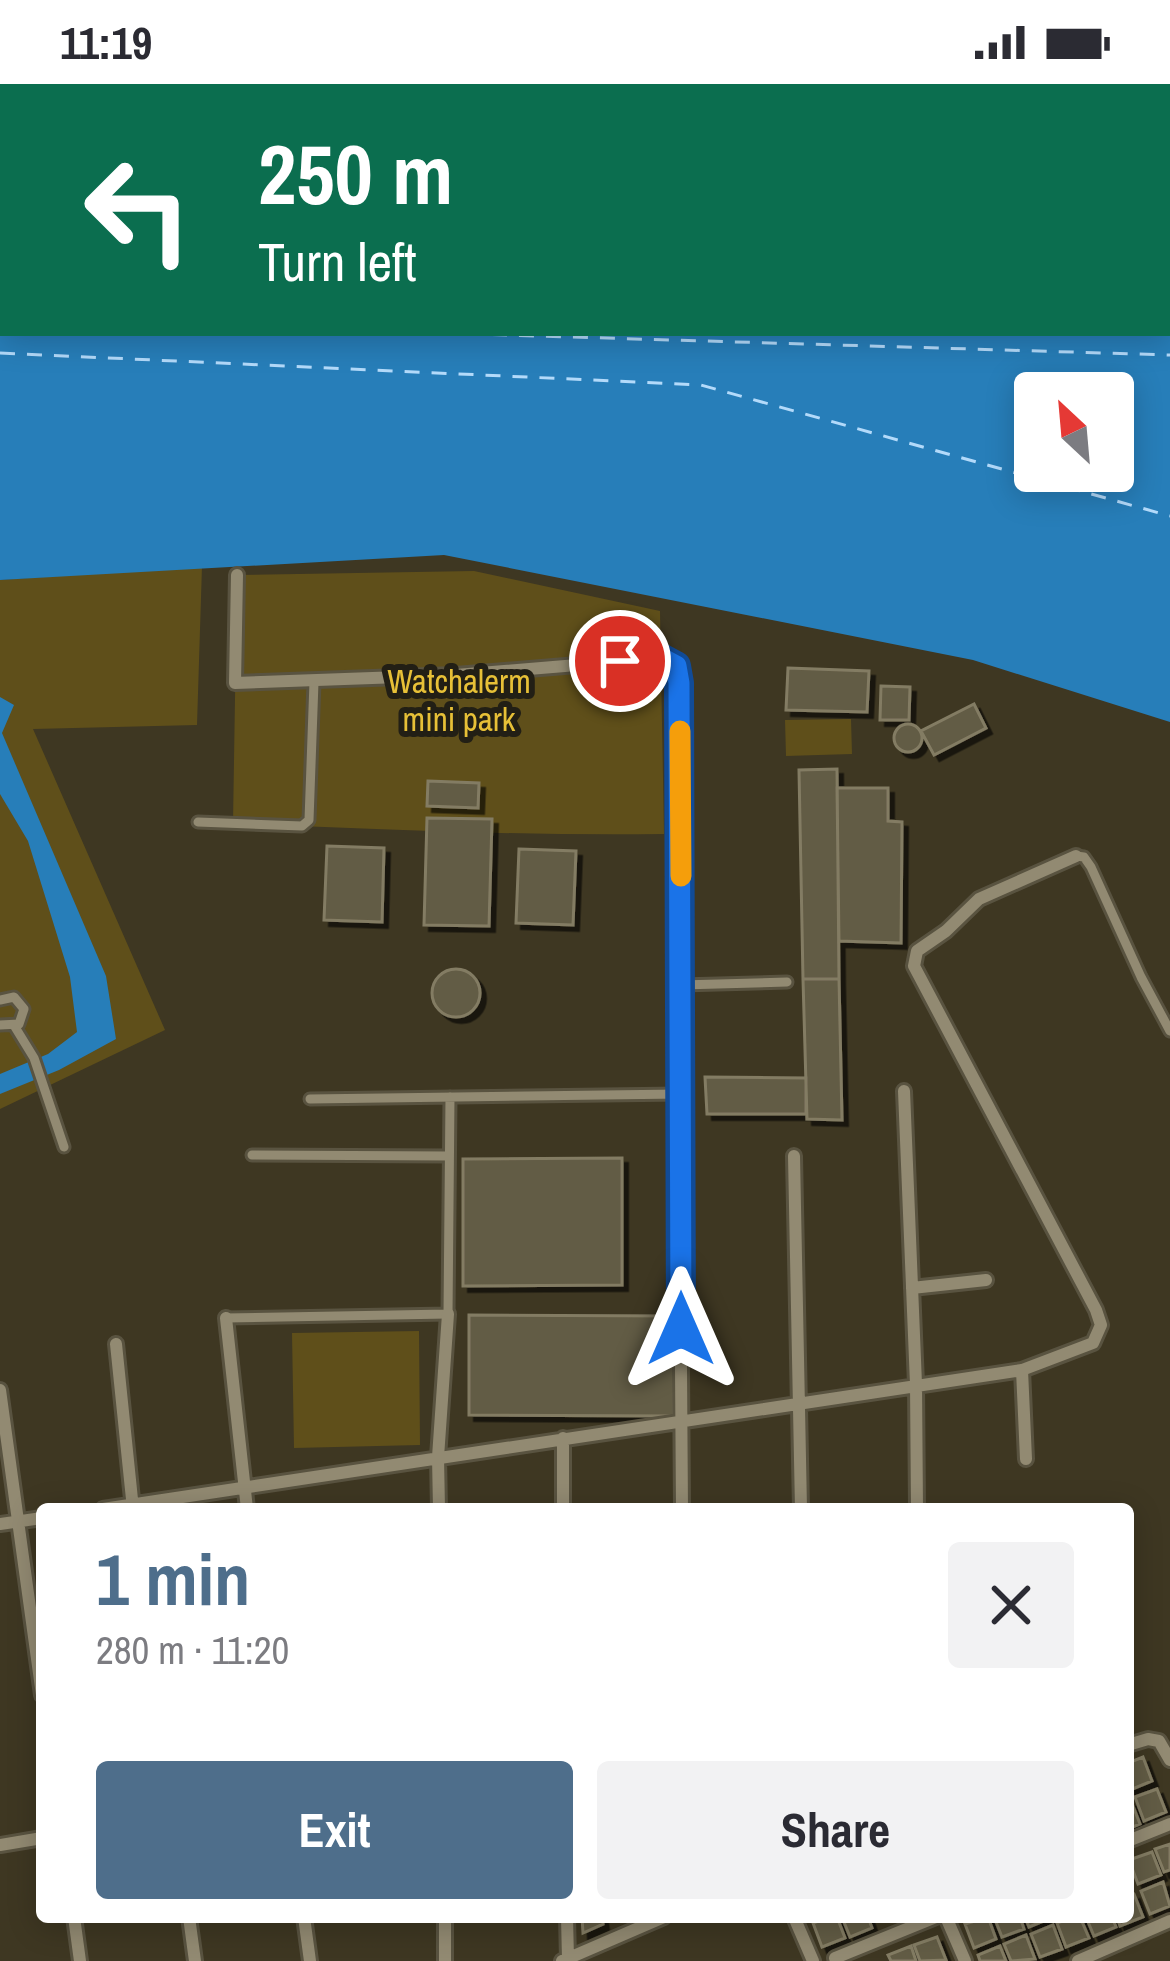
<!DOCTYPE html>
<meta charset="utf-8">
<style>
:root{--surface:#fff;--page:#f2f2f3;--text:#2b2b33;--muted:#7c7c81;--accent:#4e6e8b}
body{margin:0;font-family:"Archivo Narrow",sans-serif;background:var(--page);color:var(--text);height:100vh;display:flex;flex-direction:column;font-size:45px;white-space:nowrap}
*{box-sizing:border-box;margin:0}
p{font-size:39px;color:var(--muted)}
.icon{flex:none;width:66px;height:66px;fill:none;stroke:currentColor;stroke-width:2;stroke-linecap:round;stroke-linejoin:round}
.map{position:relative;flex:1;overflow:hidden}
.side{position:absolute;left:36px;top:1419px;width:1098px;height:420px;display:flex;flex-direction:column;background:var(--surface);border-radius:12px;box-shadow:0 6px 30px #0003}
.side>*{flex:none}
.hud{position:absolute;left:0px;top:0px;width:1170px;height:252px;box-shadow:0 6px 30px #0003;background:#0b6e4f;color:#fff;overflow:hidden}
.needle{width:78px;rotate:334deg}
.controls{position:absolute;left:1014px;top:288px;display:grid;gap:24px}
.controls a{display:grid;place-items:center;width:120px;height:120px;border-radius:12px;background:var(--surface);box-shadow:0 6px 30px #0003;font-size:60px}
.pin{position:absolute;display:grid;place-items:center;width:102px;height:102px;color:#fff;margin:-51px;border:6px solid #fff;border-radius:50%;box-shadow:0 3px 12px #0007}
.me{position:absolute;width:132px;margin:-66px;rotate:0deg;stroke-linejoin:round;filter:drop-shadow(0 0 9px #0008)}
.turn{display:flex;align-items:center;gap:42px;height:252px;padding:0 60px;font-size:54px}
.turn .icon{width:156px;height:156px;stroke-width:2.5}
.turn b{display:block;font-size:84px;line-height:102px}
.round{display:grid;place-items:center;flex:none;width:126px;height:126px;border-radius:12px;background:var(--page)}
.overview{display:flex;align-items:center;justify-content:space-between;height:204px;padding:0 60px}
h1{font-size:72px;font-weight:700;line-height:90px;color:var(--accent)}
.action{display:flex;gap:24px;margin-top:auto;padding:24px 60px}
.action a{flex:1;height:138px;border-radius:12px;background:var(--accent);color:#fff;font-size:48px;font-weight:700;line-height:138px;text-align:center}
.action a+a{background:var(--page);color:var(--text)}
.status{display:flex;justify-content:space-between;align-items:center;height:84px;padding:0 60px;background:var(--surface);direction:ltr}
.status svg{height:33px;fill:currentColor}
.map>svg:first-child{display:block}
</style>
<div class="status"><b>11:19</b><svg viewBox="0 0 49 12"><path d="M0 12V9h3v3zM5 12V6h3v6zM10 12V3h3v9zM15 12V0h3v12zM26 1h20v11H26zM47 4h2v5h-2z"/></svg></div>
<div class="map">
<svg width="1170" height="1877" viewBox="0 0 1170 1877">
<defs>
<filter id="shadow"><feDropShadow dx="5.5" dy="5.5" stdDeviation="0" flood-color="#0009"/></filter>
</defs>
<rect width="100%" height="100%" fill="#3e3722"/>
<path fill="#5f4f1a" d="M202,482l-5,159 -164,4 132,301 -165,79v-529z
M474,487l186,40 4,223c-144,2 -287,-5 -431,-11l4,-248z
M851,635l1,35 -66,2 -1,-36z
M419,1247l1,114 -126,3 -2,-115z"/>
<path fill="#277eb9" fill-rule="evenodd" d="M0,0h1170v638l-197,-62 -529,-105 -444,25zM3,3h1164v246h-1164zM1035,309h78v78h-78z
M0,613l14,8 -12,28 104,243 10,63 -57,31 -59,24v-20l48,-20 29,-22 -7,-55 -42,-136 -28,-47z"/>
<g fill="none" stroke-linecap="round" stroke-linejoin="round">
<path stroke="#b3dafa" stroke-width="3" stroke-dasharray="15 12" stroke-linecap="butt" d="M0,214l3,1
M438,249l732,22
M0,269l701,32 469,131"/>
</g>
<path fill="#625b44" stroke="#837c64" stroke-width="3" filter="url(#shadow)" d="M788,584l81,3 -2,41 -81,-2z
M881,602l29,1 -1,33h-29z
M974,620l12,24 -52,27 -13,-24z
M894 654a14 14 0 1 1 28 0a14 14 0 1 1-28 0Z
M837,685l2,210h-36l-4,-209z
M428,697l51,2 -1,25 -51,-2z
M837,704h51v33l14,1 -1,121 -62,-2z
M427,734l65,1 -3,107 -65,-1z
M327,762l57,2 -2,74 -58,-2z
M519,765l57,2 -3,74 -57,-2z
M432 909a24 24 0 1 1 48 0a24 24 0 1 1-48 0Z
M803,895h36l3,141 -35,-1z
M705,993l101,1v36h-99z
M622,1074v127l-159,1v-127z
M469,1231l205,1v100l-205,-1z
M1143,1673l9,24 -22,9 -2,-27z
M1157,1705l9,23 -22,9 -9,-24z
M1131,1717l9,23 -12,5v-27z
M1170,1760v26l-6,2 -9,-23z
M1152,1768l9,23 -23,9 -9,-24z
M1163,1798l7,24 -20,8 -9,-23z
M1134,1810l9,23 -23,9 -3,-9h11v-21z
M582,1833h20l1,7 -20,9z
M830,1833h7l8,21 -23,9 -9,-24z
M842,1833h26l4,11 -22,9z
M988,1833l8,22 -22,9 -9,-24z
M994,1833h26l4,12 -22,8z
M1025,1833h26v1l-22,9z
M1074,1833h6l9,21 -23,9 -9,-24z
M1086,1833h26l4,10 -22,9z
M1053,1841l9,24 -22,8 -9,-23z
M1026,1851l9,24 -24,2 -7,-17z
M937,1853l9,23 -26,1 -6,-16z
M911,1862l5,15h-25l-3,-6z
M1000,1862l6,15h-26l-2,-6z"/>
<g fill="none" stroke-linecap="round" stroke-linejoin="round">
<defs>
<path id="service" d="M198,738l104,4 7,-6 5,-138
M1076,772l8,1 7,10 50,110 29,54
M681,901l106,-3
M0,916l14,-3 10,12 -5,15 -19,1
M15,943l19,31 30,89
M310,1015l370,-5
M252,1071l197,1
M226,1234l222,-4 2,-217"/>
<path id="minor" d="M237,491l-2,108 221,-8 205,-17 15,8 6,843
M904,1007l12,293 1,125
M794,1072l7,353
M912,1204l74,-8
M226,1234l21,191
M116,1260l17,165
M1022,1286l4,89
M0,1306l42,305
M563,1354v71
M103,1425l919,-139 71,-27 8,-18 -5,-15 -182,-344 3,-15 29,-20 33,-32 97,-43
M439,1425l-1,-52 10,-143
M0,1440l42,-6
M1128,1661l20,-6 11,2 11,19
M1128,1757l42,-17
M0,1761l42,-7
M74,1833l6,44
M189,1833l6,44
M304,1833l6,44
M445,1833v44
M567,1833l1,42
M794,1833l19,44
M946,1833l19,44
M835,1874l101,-41
M562,1877l102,-44
M1078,1877l92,-40"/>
</defs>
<use href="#service" stroke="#595340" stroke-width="15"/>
<use href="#minor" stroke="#595340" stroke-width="18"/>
<use href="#service" stroke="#928a72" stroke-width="9"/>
<use href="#minor" stroke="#928a72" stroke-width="12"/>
</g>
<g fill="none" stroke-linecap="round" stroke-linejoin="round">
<defs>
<path id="route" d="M620,577l41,-3 15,8 3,17 2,646"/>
</defs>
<use href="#route" stroke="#114b97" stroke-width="30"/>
<use href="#route" stroke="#1a73e8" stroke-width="21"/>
<path stroke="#f59e0b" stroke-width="21" d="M680,647l1,145"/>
</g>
<g text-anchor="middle" stroke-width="12" stroke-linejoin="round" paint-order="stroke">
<g font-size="33" fill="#e7c037" stroke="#221f15">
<text x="459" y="609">Watchalerm<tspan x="459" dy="38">mini park</tspan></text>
</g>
</g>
</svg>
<div class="controls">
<a><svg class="needle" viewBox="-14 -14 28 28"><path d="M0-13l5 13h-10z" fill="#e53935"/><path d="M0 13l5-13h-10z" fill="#7c7c81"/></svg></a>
</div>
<div class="pin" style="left:620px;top:577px;background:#d93025"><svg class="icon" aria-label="arrive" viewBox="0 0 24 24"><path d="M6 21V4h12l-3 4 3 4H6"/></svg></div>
<svg class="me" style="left:681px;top:1245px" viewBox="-20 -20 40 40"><path d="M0-17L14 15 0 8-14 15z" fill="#1a73e8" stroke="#fff" stroke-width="4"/></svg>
<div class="hud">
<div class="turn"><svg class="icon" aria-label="left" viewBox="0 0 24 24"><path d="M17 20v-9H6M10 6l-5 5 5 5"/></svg><div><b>250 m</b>Turn left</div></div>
</div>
<section class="side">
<div class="overview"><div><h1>1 min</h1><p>280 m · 11:20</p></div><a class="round"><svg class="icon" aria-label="close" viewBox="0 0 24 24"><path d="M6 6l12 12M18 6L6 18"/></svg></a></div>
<div class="action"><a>Exit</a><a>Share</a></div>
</section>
</div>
